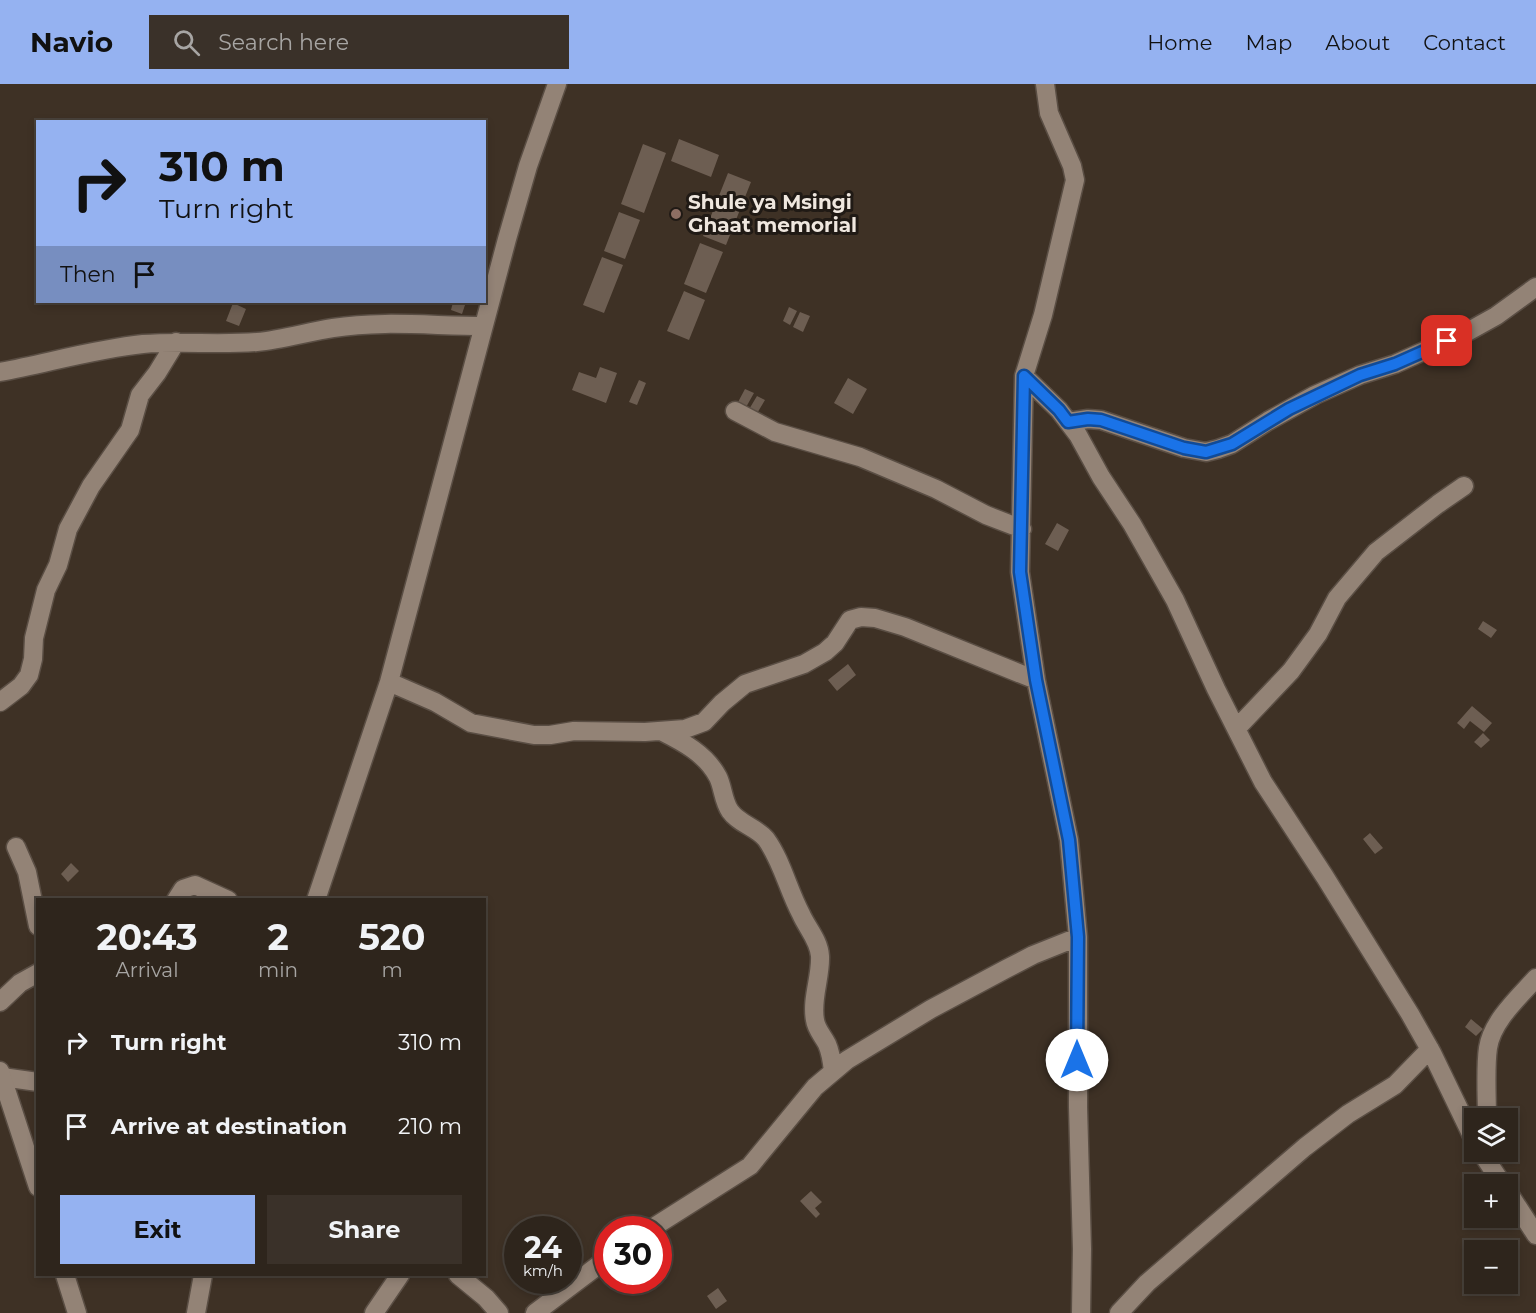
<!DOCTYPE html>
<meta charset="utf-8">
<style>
:root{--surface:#2e251c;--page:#3a3129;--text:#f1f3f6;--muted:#a7a5a3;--line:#49423b;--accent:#95b2f1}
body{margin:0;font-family:Montserrat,sans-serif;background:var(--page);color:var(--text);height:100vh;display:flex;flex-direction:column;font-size:22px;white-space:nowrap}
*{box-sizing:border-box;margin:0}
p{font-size:20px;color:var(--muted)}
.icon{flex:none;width:33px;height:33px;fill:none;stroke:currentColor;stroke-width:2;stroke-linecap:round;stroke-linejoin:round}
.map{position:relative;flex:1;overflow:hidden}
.panel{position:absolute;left:36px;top:814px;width:450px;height:378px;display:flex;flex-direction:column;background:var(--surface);border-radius:0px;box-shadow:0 3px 9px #0003,0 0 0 2px var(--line)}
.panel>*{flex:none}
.top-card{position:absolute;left:36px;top:36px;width:450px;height:183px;border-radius:0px;box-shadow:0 3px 9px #0003,0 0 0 2px var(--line);background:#95b2f1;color:#111;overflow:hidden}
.buttons{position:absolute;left:1464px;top:1024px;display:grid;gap:12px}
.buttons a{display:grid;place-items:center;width:54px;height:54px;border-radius:0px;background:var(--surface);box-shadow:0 3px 9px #0003,0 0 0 2px var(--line);font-size:30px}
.speed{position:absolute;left:504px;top:1132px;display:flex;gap:12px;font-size:30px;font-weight:700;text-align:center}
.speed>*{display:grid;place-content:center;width:78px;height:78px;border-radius:50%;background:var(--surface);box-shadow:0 3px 9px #0003,0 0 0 2px var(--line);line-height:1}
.speed small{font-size:15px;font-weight:400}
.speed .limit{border:9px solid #d22;background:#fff;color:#111}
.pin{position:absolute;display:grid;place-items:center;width:51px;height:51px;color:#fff;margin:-26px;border-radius:12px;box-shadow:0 3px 9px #0006}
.me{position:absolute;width:66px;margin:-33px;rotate:0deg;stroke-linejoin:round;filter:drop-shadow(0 0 4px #0008)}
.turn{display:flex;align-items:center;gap:21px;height:126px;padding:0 24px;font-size:27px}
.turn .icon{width:78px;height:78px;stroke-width:2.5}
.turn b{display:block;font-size:42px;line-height:51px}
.then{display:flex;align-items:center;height:57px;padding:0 24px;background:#0003;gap:12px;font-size:22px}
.eta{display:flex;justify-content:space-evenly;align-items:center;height:102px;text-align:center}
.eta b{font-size:36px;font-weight:700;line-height:42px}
.cta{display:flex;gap:12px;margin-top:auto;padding:12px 24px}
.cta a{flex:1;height:69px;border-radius:0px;background:var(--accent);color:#111;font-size:24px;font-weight:700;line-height:69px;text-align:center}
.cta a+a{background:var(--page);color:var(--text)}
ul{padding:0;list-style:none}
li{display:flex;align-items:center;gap:18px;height:84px;padding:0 24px}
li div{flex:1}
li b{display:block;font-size:22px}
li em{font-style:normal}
header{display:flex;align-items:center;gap:36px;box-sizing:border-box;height:84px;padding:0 30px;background:var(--accent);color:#111}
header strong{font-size:28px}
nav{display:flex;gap:33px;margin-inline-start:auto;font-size:21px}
.search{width:420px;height:54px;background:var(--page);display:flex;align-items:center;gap:15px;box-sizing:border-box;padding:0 21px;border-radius:0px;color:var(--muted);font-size:22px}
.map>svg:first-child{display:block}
</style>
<header>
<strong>Navio</strong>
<div class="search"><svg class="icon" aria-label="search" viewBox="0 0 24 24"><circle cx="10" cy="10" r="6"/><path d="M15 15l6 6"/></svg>Search here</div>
<nav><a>Home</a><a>Map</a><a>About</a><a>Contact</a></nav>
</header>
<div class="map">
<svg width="1536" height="1229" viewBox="0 0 1536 1229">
<rect width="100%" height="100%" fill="#3e3125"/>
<path fill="#6d5e52" d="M679,55l40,16 -8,22 -40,-16z
M643,60l23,9 -22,60 -23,-9z
M728,89l23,9 -25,63 -23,-9z
M619,128l21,8 -15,39 -21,-8z
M700,159l23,9 -17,41 -22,-9z
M602,173l21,8 -19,48 -21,-8z
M684,207l21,9 -16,40 -22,-9z
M453,218h13l-4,12 -11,-4z
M233,219l13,6 -7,17 -13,-5z
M789,223l8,4 -7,14 -7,-4z
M800,228l10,4 -7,16 -10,-5z
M600,283l17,6 -11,30 -34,-13 7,-18 17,6z
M848,294l19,11 -14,25 -19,-11z
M639,296l7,3 -9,22 -8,-3z
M745,305l9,4 -9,16 -8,-5z
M757,312l8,4 -9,15 -8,-4z
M1057,439l12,7 -11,21 -13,-7z
M1483,537l14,9 -6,8 -13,-9z
M848,580l8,11 -19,16 -9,-11z
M1472,622l20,17 -8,9 -14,-11 -6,8 -7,-6z
M1483,649l7,7 -9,8 -7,-6z
M1370,749l13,15 -8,6 -12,-15z
M71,779l8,8 -11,11 -7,-8z
M1471,935l12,10 -7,7 -11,-9z
M811,1107l11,11 -7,6 5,6 -4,4 -16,-17z
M1482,1134h13l4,4 -7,7z
M718,1204l9,13 -11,8 -9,-13z"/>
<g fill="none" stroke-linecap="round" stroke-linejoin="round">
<defs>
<path id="street" d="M1045,0l4,29 23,53 3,14 -32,135 -19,61 -4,196 16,108 33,160 9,97v170l4,142 -1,64
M0,288c48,-9 95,-23 143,-28 38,-3 76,1 114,-2 25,-2 50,-10 76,-14 49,-8 100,-2 150,-2
M1024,292l35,34 19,25 23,42 31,47 43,76 41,89 47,93 62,95 85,137 22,39 42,87
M735,327l40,21 85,25 76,32 50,26 36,14
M1068,338l20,-3 13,1 83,28 22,4 12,-3 14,-5 36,-23 47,-26 45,-20 35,-11 74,-33 27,-15 40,-29
M389,598l46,20 36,21 63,12h16l24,-4 71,1 40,-3 19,-7 18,-19 23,-19 59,-20 21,-12 10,-9 15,-23 11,-3 14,1 30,9 131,53
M0,618l21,-16 8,-11 4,-16 1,-21 12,-48 12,-25 10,-36 23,-43 39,-56 10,-35 17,-22 19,-31
M1237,644l54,-57 27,-37 19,-36 39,-46 62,-48 26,-18
M661,647c22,11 45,23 57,46 5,10 5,24 12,34 9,13 26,16 36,28 16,22 22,51 35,75 6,14 18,26 19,42 1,21 -9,43 -5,64 1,9 8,16 12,24 4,9 5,18 6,27
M16,763l11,25 11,54
M176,816l7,-11 12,-4 33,15
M316,816l73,-218 118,-443 21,-73 29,-82
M0,918l20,-19 18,-10
M2,993l36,5
M1487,1035c0,-22 -2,-51 1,-71 4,-27 31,-51 48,-70
M1481,1068l22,33
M1508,1108l28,43
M649,1146l101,-64 65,-79 32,-27 84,-51 75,-40 27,-14 45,-18
M458,1191l28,23 13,15
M196,1229l7,-38
M374,1229l26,-38
M535,1229l73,-55
M1119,1229l28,-30 158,-136 43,-33 47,-29 35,-36"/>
<path id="secondary" d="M0,987l38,116
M65,1191l12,38"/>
</defs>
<use href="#street" stroke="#5a4e44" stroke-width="21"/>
<use href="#secondary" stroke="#5a4e44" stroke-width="21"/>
<use href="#street" stroke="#938376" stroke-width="18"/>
<use href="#secondary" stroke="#938376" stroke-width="18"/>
</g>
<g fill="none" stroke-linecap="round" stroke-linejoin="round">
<defs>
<path id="route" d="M1077,976l1,-123 -9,-97 -33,-160 -16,-108 4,-196 35,34 9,12 20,-3 13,1 83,28 22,4 26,-8 57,-35 71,-34 35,-11 52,-23"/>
</defs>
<use href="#route" stroke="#114b97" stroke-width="15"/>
<use href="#route" stroke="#1a73e8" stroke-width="10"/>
</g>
<circle fill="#8d6e63" stroke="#201a15" stroke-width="2" cx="676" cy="130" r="6"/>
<g text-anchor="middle" stroke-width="6" stroke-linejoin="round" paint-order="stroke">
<g font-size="20" font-weight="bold" fill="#efe7df" stroke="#201a15" text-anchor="start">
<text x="688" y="125">Shule ya Msingi<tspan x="688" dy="23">Ghaat memorial</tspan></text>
</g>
</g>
</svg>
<div class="buttons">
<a><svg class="icon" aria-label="layers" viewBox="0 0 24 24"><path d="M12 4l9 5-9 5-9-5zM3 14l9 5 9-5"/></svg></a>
<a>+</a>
<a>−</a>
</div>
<div class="speed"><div>24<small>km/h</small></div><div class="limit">30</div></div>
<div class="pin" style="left:1447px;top:257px;background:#d93025"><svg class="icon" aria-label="arrive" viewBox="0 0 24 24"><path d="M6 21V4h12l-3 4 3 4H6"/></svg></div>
<svg class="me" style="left:1077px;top:976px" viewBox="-20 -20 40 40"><circle r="19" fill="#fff"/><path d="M0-13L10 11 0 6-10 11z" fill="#1a73e8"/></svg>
<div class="top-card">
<div class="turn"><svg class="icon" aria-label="right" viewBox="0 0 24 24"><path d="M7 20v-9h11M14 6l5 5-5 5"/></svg><div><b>310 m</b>Turn right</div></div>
<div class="then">Then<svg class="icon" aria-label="arrive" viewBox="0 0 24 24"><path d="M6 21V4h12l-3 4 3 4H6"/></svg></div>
</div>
<section class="panel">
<div class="eta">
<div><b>20:43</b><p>Arrival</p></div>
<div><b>2</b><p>min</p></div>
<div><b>520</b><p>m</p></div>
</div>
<ul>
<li><svg class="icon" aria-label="right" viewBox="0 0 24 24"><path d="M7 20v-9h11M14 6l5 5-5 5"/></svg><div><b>Turn right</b></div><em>310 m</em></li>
<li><svg class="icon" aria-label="arrive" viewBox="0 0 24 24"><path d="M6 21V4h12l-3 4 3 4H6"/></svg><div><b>Arrive at destination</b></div><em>210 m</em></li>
</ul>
<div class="cta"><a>Exit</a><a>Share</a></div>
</section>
</div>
